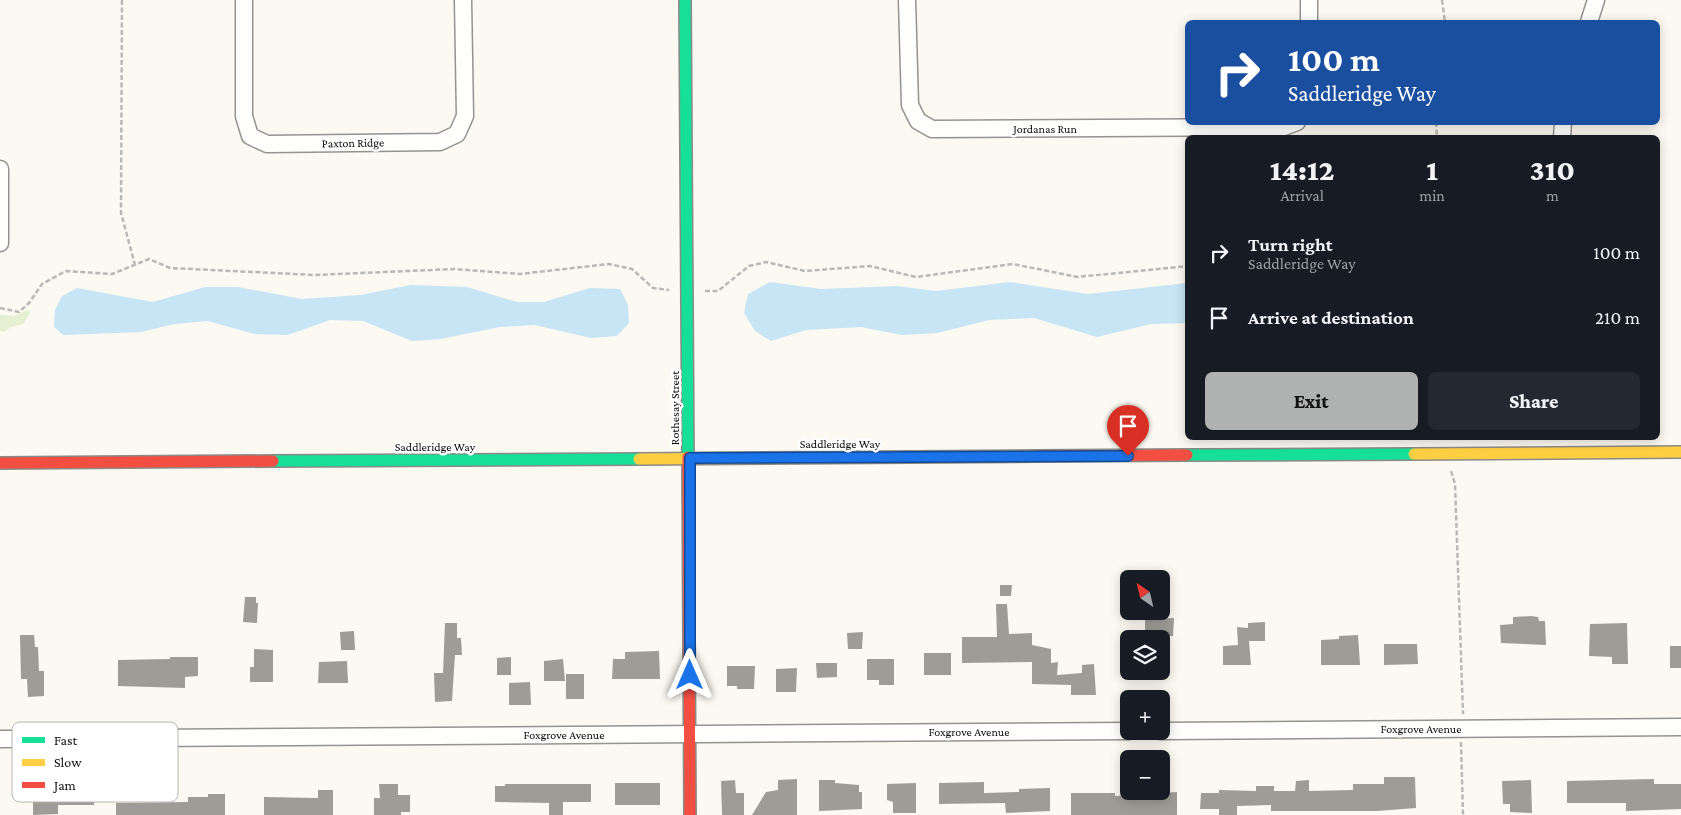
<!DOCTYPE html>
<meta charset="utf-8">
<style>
:root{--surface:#171b24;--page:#242831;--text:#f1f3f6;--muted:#9ea1a6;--accent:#b0b1b1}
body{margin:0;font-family:"Crimson Pro",serif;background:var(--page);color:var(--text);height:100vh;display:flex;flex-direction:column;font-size:19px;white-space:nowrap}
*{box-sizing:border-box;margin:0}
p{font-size:16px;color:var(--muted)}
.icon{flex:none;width:28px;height:28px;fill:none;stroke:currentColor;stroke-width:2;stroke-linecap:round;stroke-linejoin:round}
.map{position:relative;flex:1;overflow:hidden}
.panel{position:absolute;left:1185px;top:135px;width:475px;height:305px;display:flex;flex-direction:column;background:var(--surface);border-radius:8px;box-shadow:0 2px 12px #0003}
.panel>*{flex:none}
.hud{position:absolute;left:1185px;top:20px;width:475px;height:105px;border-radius:8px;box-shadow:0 2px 12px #0003;background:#1a4fa0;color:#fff;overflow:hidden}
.needle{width:32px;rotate:325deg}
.tools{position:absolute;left:1120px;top:570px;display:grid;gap:10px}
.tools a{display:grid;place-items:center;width:50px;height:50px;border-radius:8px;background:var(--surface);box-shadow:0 2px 12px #0003;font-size:25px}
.pin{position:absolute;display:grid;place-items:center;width:42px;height:42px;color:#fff;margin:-51px -21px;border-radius:50% 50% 50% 0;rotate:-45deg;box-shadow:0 0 5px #0007}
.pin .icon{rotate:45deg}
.me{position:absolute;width:55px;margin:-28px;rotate:0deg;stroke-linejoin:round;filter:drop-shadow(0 0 4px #0008)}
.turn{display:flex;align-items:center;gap:18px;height:105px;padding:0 20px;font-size:22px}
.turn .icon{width:65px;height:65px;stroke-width:2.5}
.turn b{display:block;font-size:35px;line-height:42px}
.eta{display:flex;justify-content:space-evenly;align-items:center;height:85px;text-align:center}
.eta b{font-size:30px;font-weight:800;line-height:35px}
.cta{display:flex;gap:10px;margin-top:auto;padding:10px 20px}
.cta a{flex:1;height:58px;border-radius:8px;background:var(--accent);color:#111;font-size:20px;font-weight:800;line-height:58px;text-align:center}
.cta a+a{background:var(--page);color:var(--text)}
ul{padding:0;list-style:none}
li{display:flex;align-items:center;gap:15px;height:65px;padding:0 20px}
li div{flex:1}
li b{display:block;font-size:19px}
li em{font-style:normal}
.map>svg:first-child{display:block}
</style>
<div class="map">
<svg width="1681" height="815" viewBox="0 0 1681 815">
<rect width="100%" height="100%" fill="#fbf9f1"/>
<path fill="#e4f0d1" d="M28,310l2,3 -7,11 -12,3 -7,5 -4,-1v-16l14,1z"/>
<path fill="#c7e5f5" d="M770,282l51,7 76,-3 39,5 74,-9 78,12 99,-11v40l-36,1 -54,13 -63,-19 -45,2 -52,13 -35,2 -41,-8 -55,3 -35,11 -16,-10 -11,-18 4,-19z
M411,285l56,2 50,15h27l46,-14 30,1 8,16 1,18 -12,13 -26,2 -56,-13 -35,2 -59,12 -29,2 -49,-20 -33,-1 -42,15 -34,-1 -46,-13 -34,3 -33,8 -78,3 -9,-8 1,-17 7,-14 15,-8 76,14 52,-15h33l64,12 58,-4z"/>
<path fill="#9e9c97" d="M1000,585h12l-1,11h-11z
M245,597h11v6h2l-1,20 -14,-1z
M996,604h11l2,30 23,-1v12l19,4v14l7,-1 -1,13 25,-2v-8l12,-1 2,31h-25v-10l-39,-1v-22l-70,1v-26h35z
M1531,616l7,1 1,4h6l1,24 -45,-2 -1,-18 13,-1v-7z
M1174,618l-1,18 -28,1v-18z
M1265,622v19h-16l2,24h-28v-19l15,-1 -1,-18 11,1v-5z
M445,623h12v15h4l1,17h-7l-3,46 -17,1 -1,-29h9z
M1627,623l1,41h-16v-7l-23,-1 1,-32z
M354,631l1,19h-14l-1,-18z
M863,632l-1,17h-14l-1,-16z
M20,635h14l1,12h3l1,24h5v25l-16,1 -1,-18h-6z
M1358,635l2,30h-39v-25l18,-1v-3z
M1384,644h33l1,20 -34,1z
M1670,646h11v22h-11z
M254,649l19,1v32h-23v-15h4z
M659,651l1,28h-48l1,-20h12v-7z
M924,653h27v22h-27z
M170,657h28v19l-13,1v11l-67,-2v-26l52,-1z
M511,657v18h-14v-17z
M563,659l2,22h-21v-20z
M867,659h27v26h-15v-5h-12z
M347,661l1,22h-30l1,-21z
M816,663h21v14l-20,1z
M727,666h28l-1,23h-17v-3h-10z
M797,668l-1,24h-20v-23z
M566,674h18v25h-18z
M530,682l1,23h-22v-22z
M1384,777h31l1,31 -39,3h-106v-6l-34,1v9h-18v-6h-19l1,-16h18v-3l37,1v-5h18v5h21l1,-10 13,-1v11l44,-1v-6h31z
M797,779v36h-45l14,-23 12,-2v-10z
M1654,779v5h27v25l-55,2v-8h-59v-22z
M735,780l1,13h8v22h-22l-1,-34z
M819,780h16v3l24,2v7h3v17l-43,2z
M1531,780l1,33 -22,-1v-8h-7l-1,-23z
M984,782v11l35,-1v-3l31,-1v23l-44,2 -1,-10 -66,1v-21z
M615,783h45v22h-45z
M916,783v30h-23v-11l-6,-2v-16z
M58,784l37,1 -1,20h-36v9l-25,1v-30z
M379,784h19v11h12v17h-9v3h-27v-17h6z
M505,784h86v18h-28v13h-14v-12l-54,-1v-16h10z
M318,790h15v25h-69v-18l54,1z
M1177,792v23h-106v-22h44v3z
M208,794h17v21h-109v-12l72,-1v-5h20z"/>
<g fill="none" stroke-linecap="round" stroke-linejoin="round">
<defs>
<path id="street" d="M244,0v116l6,20 17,8 173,-2 17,-8 8,-18 -2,-116
M907,0l3,105 8,16 14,8 352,-2 13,-5
M1309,0v22
M1589,22l7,-22
M1562,138l1,-16
M0,169v74
M1161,731l520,-4
M0,739l1129,-8"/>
<path id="fast" d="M685,0l3,457
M1187,455l227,-1
M273,461l366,-2"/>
<path id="slow" d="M1414,454l267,-2
M639,459l397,-3"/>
<path id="jam" d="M1036,456l151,-1
M688,457l2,358
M0,463l273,-2"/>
</defs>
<use href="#street" stroke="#949390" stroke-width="19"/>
<use href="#fast" stroke="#8b8a86" stroke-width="14"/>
<use href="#slow" stroke="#8b8a86" stroke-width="14"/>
<use href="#jam" stroke="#8b8a86" stroke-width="14"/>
<path stroke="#b8b8b6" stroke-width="2.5" stroke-dasharray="5 2.5" stroke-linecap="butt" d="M122,0l-1,213 14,52
M1442,0l3,22
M1436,122l1,16
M705,291h13l31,-25 17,-4 39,9 65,-5 46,11 97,-13 64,13 111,-11
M0,308l19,4 10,-9 13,-19 24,-13 46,3 37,-15 21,9 145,7 139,-6 66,5 89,-10 23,5 21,19 16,2
M1451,471l4,13 8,230
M1461,742l2,73"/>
<use href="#street" stroke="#fefefd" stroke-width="16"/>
<use href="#fast" stroke="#16e098" stroke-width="11"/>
<use href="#slow" stroke="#ffcf43" stroke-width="11"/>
<use href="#jam" stroke="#f24e42" stroke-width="11"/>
</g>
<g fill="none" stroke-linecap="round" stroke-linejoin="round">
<defs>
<path id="route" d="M690,675v-217l438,-2"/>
</defs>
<use href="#route" stroke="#114b97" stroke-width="12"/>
<use href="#route" stroke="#1a73e8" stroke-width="9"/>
</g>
<g text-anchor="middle" stroke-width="5" stroke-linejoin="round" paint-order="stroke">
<g font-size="12" fill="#0d0d0d" stroke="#fff">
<text x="1045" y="133">Jordanas Run</text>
<text transform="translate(353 143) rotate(-1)" y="4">Paxton Ridge</text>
<text transform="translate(675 408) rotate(-90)" y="4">Rothesay Street</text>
<text x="840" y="448">Saddleridge Way</text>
<text x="435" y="451">Saddleridge Way</text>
<text x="1421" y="733">Foxgrove Avenue</text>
<text x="969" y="736">Foxgrove Avenue</text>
<text x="564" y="739">Foxgrove Avenue</text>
</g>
</g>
<rect x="12" y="722" width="166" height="80" rx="8" fill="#fff" stroke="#b6b6b6" stroke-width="1"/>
<rect x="22" y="737" width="23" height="6" fill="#16e098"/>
<rect x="22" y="759" width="23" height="7" fill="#ffcf43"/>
<rect x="22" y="782" width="23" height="6" fill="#f24e42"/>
<g font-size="14" fill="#0d0d0d">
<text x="54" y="745">Fast</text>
<text x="54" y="767">Slow</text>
<text x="54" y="790">Jam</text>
</g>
</svg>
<div class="tools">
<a><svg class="needle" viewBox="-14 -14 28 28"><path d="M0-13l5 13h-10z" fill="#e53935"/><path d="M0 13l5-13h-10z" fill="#9ea1a6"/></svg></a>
<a><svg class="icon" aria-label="layers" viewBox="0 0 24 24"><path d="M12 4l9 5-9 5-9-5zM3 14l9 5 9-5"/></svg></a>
<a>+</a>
<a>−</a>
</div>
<div class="pin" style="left:1128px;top:456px;background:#d93025"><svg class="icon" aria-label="arrive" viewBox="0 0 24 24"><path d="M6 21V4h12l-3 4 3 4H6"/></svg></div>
<svg class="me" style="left:690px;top:675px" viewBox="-20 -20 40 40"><path d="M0-17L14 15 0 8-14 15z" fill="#1a73e8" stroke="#fff" stroke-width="4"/></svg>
<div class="hud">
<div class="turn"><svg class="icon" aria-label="right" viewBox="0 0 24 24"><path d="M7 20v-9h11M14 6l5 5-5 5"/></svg><div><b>100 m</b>Saddleridge Way</div></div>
</div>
<section class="panel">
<div class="eta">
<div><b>14:12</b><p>Arrival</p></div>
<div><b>1</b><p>min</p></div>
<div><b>310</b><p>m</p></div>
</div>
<ul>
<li><svg class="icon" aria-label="right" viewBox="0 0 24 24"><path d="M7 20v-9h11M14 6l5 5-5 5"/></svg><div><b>Turn right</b><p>Saddleridge Way</p></div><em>100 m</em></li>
<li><svg class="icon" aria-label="arrive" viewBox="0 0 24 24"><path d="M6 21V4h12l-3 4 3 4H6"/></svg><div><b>Arrive at destination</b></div><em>210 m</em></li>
</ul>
<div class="cta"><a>Exit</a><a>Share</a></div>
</section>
</div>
